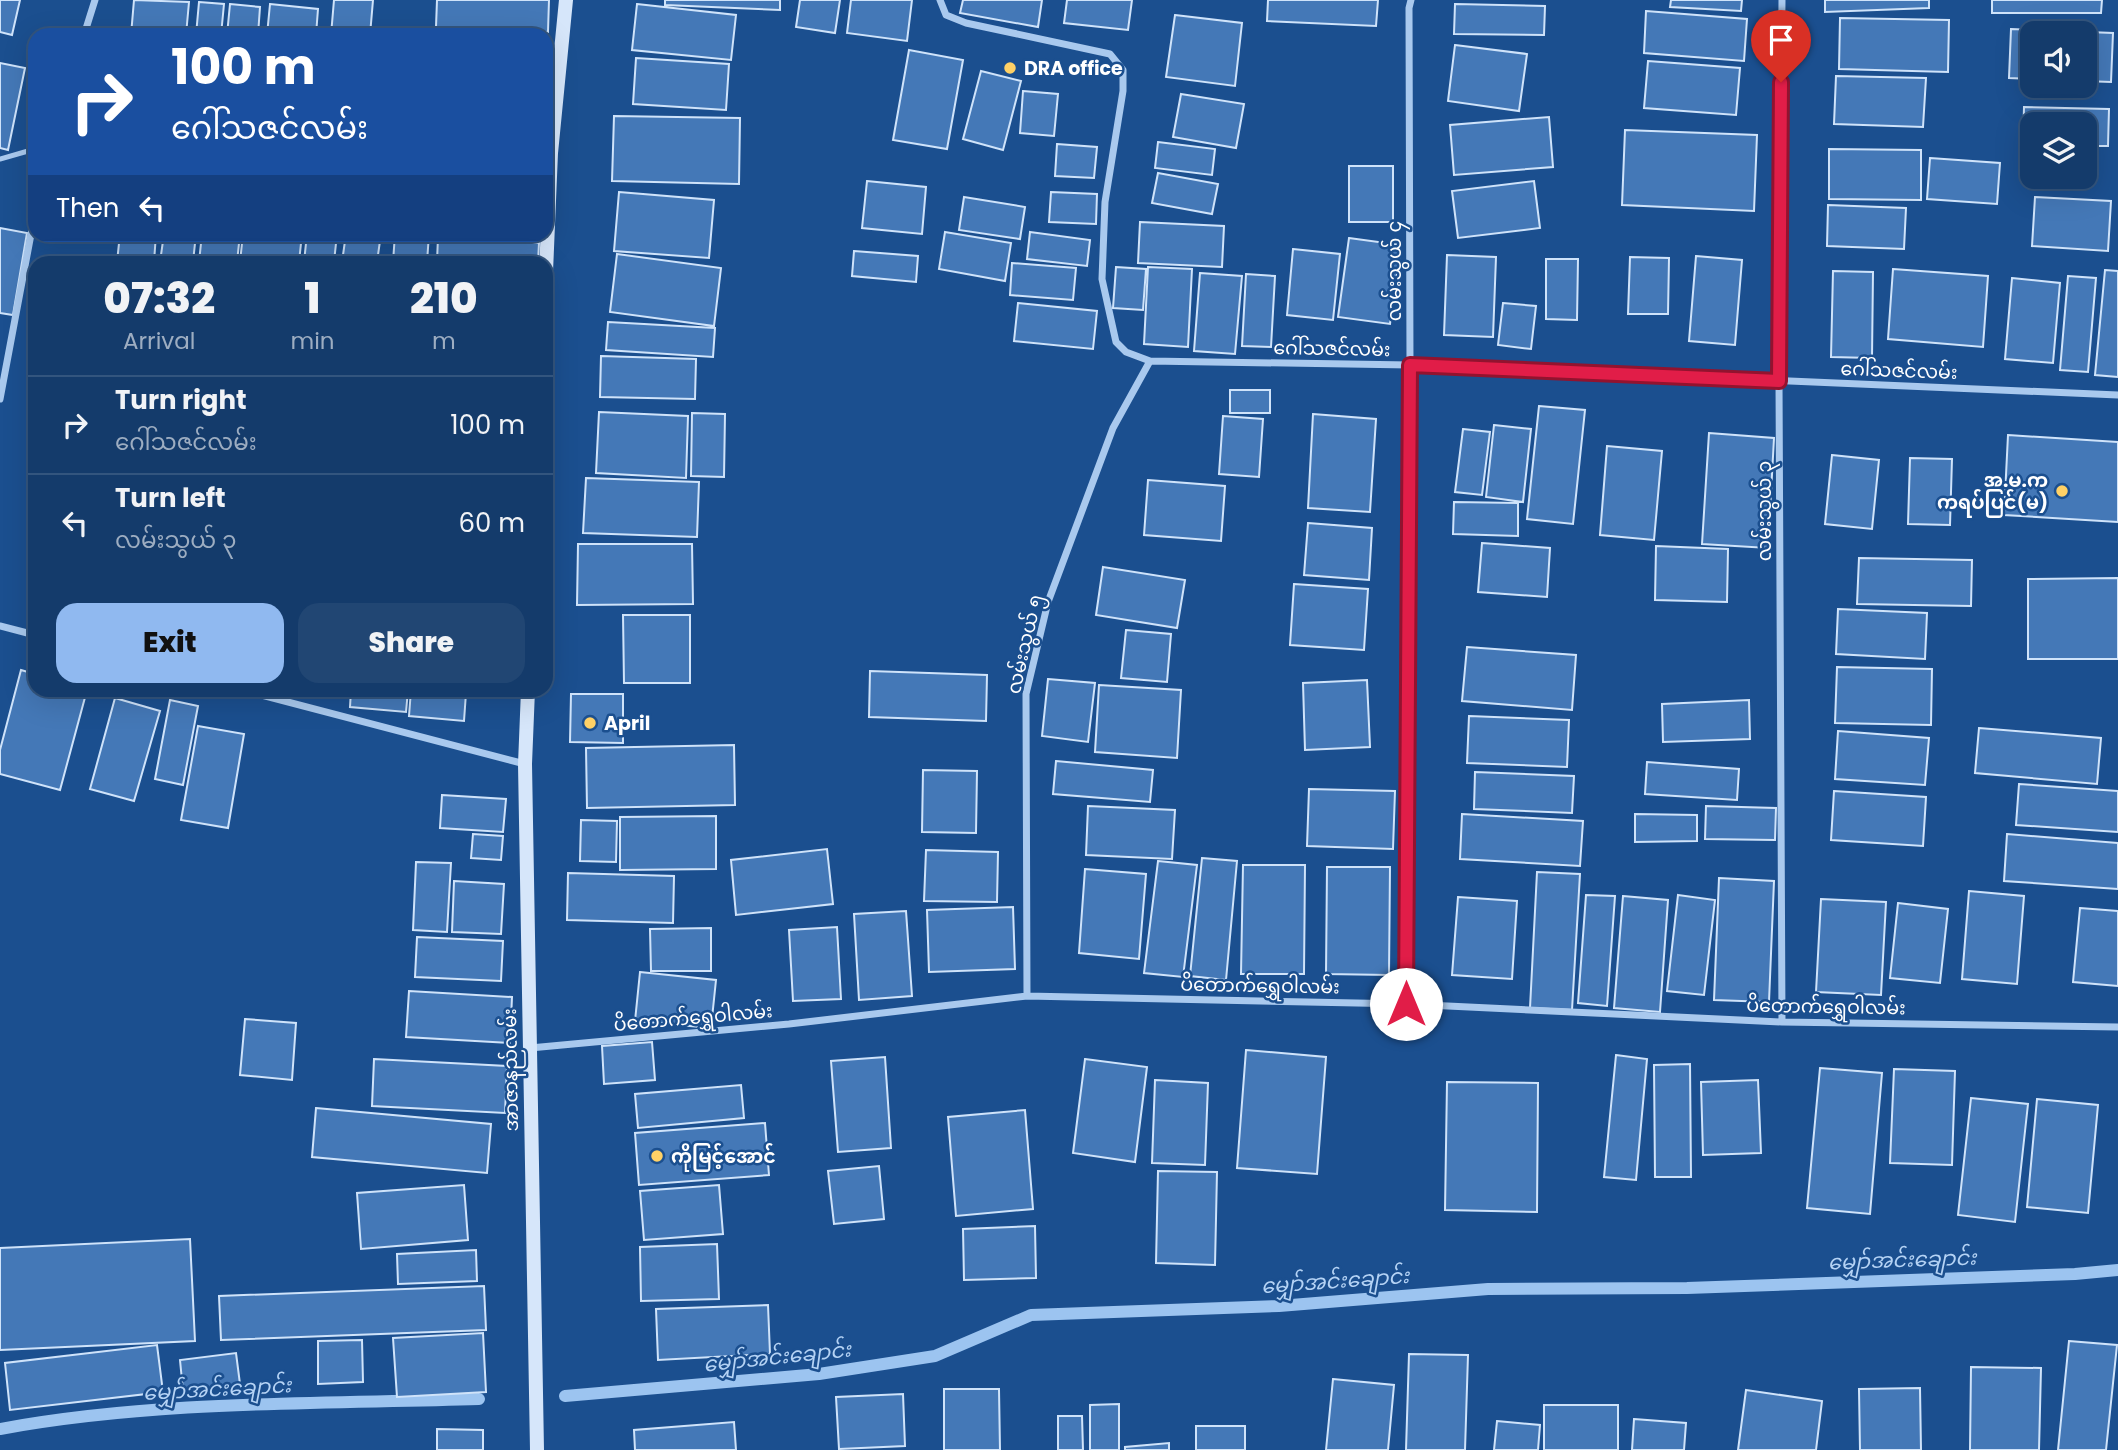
<!DOCTYPE html>
<meta charset="utf-8">
<style>
:root{--surface:#143b6b;--page:#214673;--text:#f1f3f6;--muted:#9dadc1;--line:#33557e;--accent:#90b9f0}
body{margin:0;font-family:Poppins,"Noto Sans Myanmar",sans-serif;background:var(--page);color:var(--text);height:100vh;display:flex;flex-direction:column;font-size:26px;white-space:nowrap}
*{box-sizing:border-box;margin:0}
p{font-size:23px;color:var(--muted)}
.icon{flex:none;width:38px;height:38px;fill:none;stroke:currentColor;stroke-width:2;stroke-linecap:round;stroke-linejoin:round}
.map{position:relative;flex:1;overflow:hidden}
.sheet{position:absolute;left:28px;top:256px;width:525px;height:441px;display:flex;flex-direction:column;background:var(--surface);border-radius:21px;box-shadow:0 7px 28px #0002,0 0 0 2px var(--line)}
.sheet>*{flex:none}
.top-card{position:absolute;left:28px;top:28px;width:525px;height:214px;border-radius:21px;box-shadow:0 7px 28px #0002,0 0 0 2px var(--line);background:#1a4fa0;color:#fff;overflow:hidden}
.buttons{position:absolute;left:2020px;top:21px;display:grid;gap:14px}
.buttons a{display:grid;place-items:center;width:77px;height:77px;border-radius:14px;background:var(--surface);box-shadow:0 7px 28px #0002,0 0 0 2px var(--line);font-size:35px}
.pin{position:absolute;display:grid;place-items:center;width:60px;height:60px;color:#fff;margin:-72px -30px;border-radius:50% 50% 50% 0;rotate:-45deg;box-shadow:0 0 7px #0007}
.pin .icon{rotate:45deg}
.me{position:absolute;width:77px;margin:-38px;rotate:0deg;stroke-linejoin:round;filter:drop-shadow(0 0 5px #0008)}
.turn{display:flex;align-items:center;gap:24px;height:147px;padding:0 28px;font-size:32px}
.turn .icon{width:91px;height:91px;stroke-width:2.5}
.turn b{display:block;font-size:49px;line-height:60px}
.then{display:flex;align-items:center;height:66px;padding:0 28px;background:#0003;gap:14px;font-size:26px}
.eta{display:flex;justify-content:space-evenly;align-items:center;height:119px;text-align:center}
.eta b{font-size:42px;font-weight:800;line-height:49px}
.primary-button{display:flex;gap:14px;margin-top:auto;padding:14px 28px}
.primary-button a{flex:1;height:80px;border-radius:21px;background:var(--accent);color:#111;font-size:28px;font-weight:800;line-height:80px;text-align:center}
.primary-button a+a{background:var(--page);color:var(--text)}
ul{padding:0;list-style:none}
li{display:flex;align-items:center;gap:21px;height:98px;padding:0 28px;border-top:2px solid var(--line)}
li div{flex:1}
li b{display:block;font-size:26px}
li em{font-style:normal}
.map>svg:first-child{display:block}
</style>
<div class="map">
<svg width="2118" height="1450" viewBox="0 0 2118 1450">
<rect width="100%" height="100%" fill="#1b4f8f"/>
<g fill="none" stroke-linecap="round" stroke-linejoin="round">
<path stroke="#9cc4f0" stroke-width="12" d="M565,1396l254,-22 116,-18 96,-41 248,-9 209,-17 199,-1 388,-14 43,-4
M0,1429c158,-29 320,-25 479,-30"/>
</g>
<path fill="#4478b7" stroke="#cfe3fa" stroke-width="2" d="M0,0h20l-8,35 -12,-3z
M134,0l55,2 -3,33h-55z
M334,0h39l-3,35h-39z
M437,0h112l-1,32 -112,-5z
M665,0h115v10l-115,-5z
M800,0h40l-5,33 -39,-6z
M851,0h61l-5,41 -60,-8z
M963,0h79l-4,27 -78,-14z
M1067,0h65l-4,30 -64,-7z
M1268,0h110l-2,26 -109,-5z
M1671,0h71l-1,11 -71,-4z
M1825,0h104v8l-104,4z
M1992,0h110l-1,13h-109z
M199,2l25,2 -3,31h-25z
M230,4l30,3 -2,28h-31z
M270,4l48,5 -2,26h-49z
M637,4l99,11 -5,45 -99,-10z
M1455,4l90,2 -1,29 -90,-1z
M1646,11l101,8 -3,42 -100,-8z
M1175,15l67,8 -7,63 -69,-9z
M1840,18l109,2 -1,52 -109,-3z
M2011,29l102,4 -2,49 -27,-1v-48h-52v46l-23,-1z
M1455,45l72,9 -8,57 -71,-10z
M909,50l54,10 -16,89 -54,-9z
M636,58l93,6 -3,46 -93,-6z
M1648,61l92,7 -4,47 -92,-7z
M0,63l25,5 -17,82 -8,-2z
M981,71l40,10 -18,69 -40,-11z
M1836,76l90,2 -3,49 -89,-3z
M1023,91l35,3 -4,42 -34,-3z
M1181,94l63,10 -8,44 -63,-11z
M2024,107l85,2 -1,37h-24v-22h-52v21h-9z
M614,116l126,2 -1,66 -127,-3z
M1549,117l4,50 -99,8 -4,-50z
M1625,130l132,5 -3,76 -132,-6z
M1158,142l57,7 -3,26 -57,-7z
M1057,144l40,3 -3,31 -39,-2z
M1829,149l92,1v50l-92,-1z
M1930,158l70,5 -3,41 -70,-5z
M1349,166h44v56h-44z
M1158,173l60,11 -6,30 -60,-11z
M867,181l59,6 -4,47 -60,-6z
M1534,181l6,47 -82,10 -6,-47z
M619,192l95,8 -5,58 -95,-7z
M1051,192l46,2 -1,30 -47,-2z
M964,197l61,10 -5,32 -61,-9z
M2035,197l76,4 -3,50 -76,-5z
M1828,205l78,3 -2,41 -77,-3z
M1140,222l84,4 -2,41 -84,-4z
M0,228l27,5 -14,82 -13,-2z
M945,232l66,11 -6,38 -66,-12z
M1030,232l60,8 -3,26 -60,-7z
M120,234h36l-2,28h-37z
M164,234h32l-3,28h-33z
M202,234h38l-3,28h-38z
M243,234h59l-3,28h-59z
M307,234h30l-3,28h-30z
M346,234h35l-4,28h-35z
M395,234h34l-2,28h-34z
M438,237l101,6 -1,19h-101z
M1349,238l52,7 -11,79 -52,-7z
M1293,249l47,5 -7,66 -46,-5z
M854,251l64,5 -2,26 -64,-6z
M617,254l104,14 -7,58 -104,-14z
M1447,255l49,2 -3,80 -49,-2z
M1696,256l46,4 -7,85 -46,-4z
M1630,257l39,1 -1,56h-40z
M1546,259h32l-1,61 -31,-1z
M1012,263l64,5 -3,32 -63,-5z
M1116,267l30,2 -3,41 -30,-2z
M1148,267l44,2 -4,78 -44,-3z
M1893,269l95,7 -5,71 -95,-8z
M2105,270l13,1v106l-23,-2z
M1833,271l40,1 -1,86 -41,-1z
M1200,273l42,3 -7,78 -41,-3z
M1246,274l29,2 -4,71 -29,-1z
M2068,276l28,2 -8,94 -28,-2z
M2012,278l48,5 -7,80 -48,-4z
M1018,303l79,8 -4,38 -79,-8z
M1503,303l33,3 -5,43 -33,-4z
M608,322l107,6 -2,29 -107,-7z
M601,356l95,3 -1,40 -95,-2z
M1230,390h40v23h-40z
M1539,406l46,4 -12,114 -46,-5z
M599,412l89,4 -2,62 -90,-5z
M692,413l33,1 -1,63 -33,-1z
M1313,414l63,5 -6,93 -62,-4z
M1223,416l40,3 -4,58 -40,-3z
M1494,425l37,4 -8,73 -37,-5z
M1463,429l27,3 -8,63 -27,-3z
M1709,433l65,5 -6,110 -66,-4z
M2008,435l110,7v80l-114,-7z
M1607,446l55,5 -8,89 -54,-5z
M1832,455l47,5 -7,69 -47,-5z
M1910,458l42,1 -2,66 -42,-1z
M586,478l113,4 -2,55 -114,-4z
M1148,480l77,6 -4,55 -77,-6z
M1454,502l64,1v33l-65,-2z
M1308,523l64,5 -3,52 -65,-5z
M1482,543l68,5 -3,49 -69,-5z
M578,544h114l1,60 -116,1z
M1656,546l72,3 -1,53 -72,-2z
M1859,558l113,2 -1,46 -114,-2z
M1103,567l82,13 -8,48 -81,-13z
M2118,578v81h-90v-80z
M1294,584l74,5 -4,61 -74,-5z
M1838,609l89,4 -2,46 -89,-5z
M623,615h67v68h-66z
M1126,630l45,4 -4,48 -46,-4z
M1467,647l109,8 -4,55 -110,-9z
M1837,667l95,2 -1,56 -96,-2z
M21,670l14,4v16h52l-27,100 -60,-16v-24z
M870,671l117,4 -1,46 -117,-4z
M1048,679l47,4 -7,59 -46,-6z
M1367,680l3,67 -65,3 -2,-67z
M1099,685l82,5 -4,68 -82,-6z
M351,690h57l-2,22 -56,-5z
M411,690l55,3 -2,28 -55,-5z
M571,694h52v49l-53,-1z
M115,698l45,13 -26,90 -44,-12z
M170,700l28,6 -15,79 -28,-6z
M1749,700l1,39 -87,3 -1,-38z
M1469,716l100,4 -2,47 -100,-4z
M198,726l46,8 -16,94 -47,-8z
M1979,728l122,10 -4,46 -122,-11z
M1838,731l91,7 -4,47 -90,-6z
M734,745l1,60 -148,3 -1,-60z
M1056,761l97,9 -3,32 -97,-8z
M1647,762l92,7 -2,31 -92,-6z
M923,770l54,1 -1,62 -54,-1z
M1475,772l99,4 -2,37 -98,-4z
M2019,784l99,7v41l-102,-7z
M1309,789l86,2 -2,58 -86,-3z
M1834,791l92,6 -3,49 -92,-6z
M442,795l64,4 -3,33 -63,-4z
M1088,806l87,4 -3,49 -86,-4z
M1706,806l70,2 -1,32 -70,-1z
M1462,814l121,7 -3,45 -120,-7z
M1635,814l62,1v26l-62,1z
M716,816v53l-96,1v-53z
M581,820l36,1 -1,41 -36,-1z
M473,834l30,2 -2,24 -30,-2z
M2007,834l111,9v46l-114,-8z
M827,849l6,55 -97,11 -5,-55z
M926,850l72,2 -1,50 -73,-1z
M1202,858l35,3 -11,119 -36,-4z
M1158,861l39,4 -14,112 -39,-4z
M416,862l35,1 -4,69 -34,-2z
M1243,865h62l-1,109h-63z
M1327,867h63l-1,108 -63,-1z
M1085,869l61,5 -7,85 -60,-6z
M1537,872l43,2 -8,136 -42,-2z
M568,873l106,3 -1,47 -106,-3z
M1719,878l55,3 -5,121 -55,-2z
M454,881l50,3 -3,50 -49,-2z
M1969,891l55,5 -7,88 -55,-5z
M1586,895l29,1 -8,110 -29,-3z
M1678,895l37,5 -11,95 -37,-4z
M1623,896l45,4 -8,112 -46,-4z
M1458,897l59,4 -5,78 -60,-4z
M1821,899l65,3 -5,93 -65,-3z
M1898,903l50,6 -8,74 -50,-5z
M1013,907l2,62 -86,3 -2,-62z
M2080,908l38,3v75l-45,-4z
M906,911l6,85 -53,4 -5,-86z
M837,927l4,72 -48,2 -4,-71z
M711,928v43h-60l-1,-42z
M417,937l86,4 -2,40 -86,-4z
M640,972l76,8 -5,48 -76,-7z
M409,991l103,6 -2,46 -104,-6z
M245,1019l51,4 -4,57 -52,-5z
M652,1042l3,38 -51,4 -2,-38z
M1246,1050l80,7 -9,117 -80,-6z
M1616,1055l31,4 -11,121 -32,-3z
M885,1057l6,91 -53,4 -7,-91z
M374,1059l133,7 -2,47 -133,-7z
M1085,1059l62,8 -12,95 -62,-9z
M1690,1064l1,113h-36l-1,-112z
M1820,1068l62,5 -12,141 -63,-6z
M1894,1069l61,2 -3,94 -62,-2z
M1155,1080l53,3 -3,82 -53,-2z
M1758,1080l3,73 -58,2 -2,-73z
M1447,1082l91,1 -1,129 -92,-2z
M741,1085l3,33 -106,10 -3,-34z
M1971,1098l57,6 -13,118 -57,-7z
M2037,1099l61,6 -10,108 -61,-6z
M316,1108l175,16 -4,49 -175,-16z
M1025,1110l8,99 -77,7 -8,-99z
M765,1123l4,52 -130,10 -4,-52z
M879,1166l5,53 -50,5 -6,-53z
M1158,1171l59,1 -2,93 -59,-2z
M464,1185l4,55 -107,9 -4,-56z
M719,1185l4,49 -79,6 -4,-49z
M1035,1226l1,52 -72,2 -1,-51z
M190,1239l5,102 -195,9v-102z
M717,1244l2,55 -78,2 -1,-54z
M476,1250l1,31 -79,3 -1,-30z
M484,1286l2,44 -265,10 -2,-44z
M768,1305l2,49 -112,6 -2,-51z
M483,1333l3,59 -89,5 -4,-59z
M362,1340l1,42 -45,2v-43z
M2069,1341l48,4 -11,105h-48z
M157,1345l6,47 -153,18 -5,-47z
M236,1353l4,31 -57,7 -3,-31z
M1409,1354l59,1 -3,95h-59z
M1971,1367l70,1 -2,82h-69z
M1333,1379l61,6 -6,65h-62z
M1920,1388l1,62h-61l-1,-61z
M944,1389h55l1,61h-56z
M1746,1390l76,11 -6,49h-78z
M903,1394l2,52 -66,3 -3,-52z
M1119,1404v46h-29v-45z
M1544,1405h74v45h-74z
M1058,1416h24l1,34h-25z
M1634,1419l52,4 -2,27h-52z
M1497,1421l43,4 -2,25h-44z
M734,1422l2,28h-101l-1,-20z
M1196,1426h49v24h-49z
M437,1429l46,1v20h-46z
M1169,1443v7h-44v-3z"/>
<g fill="none" stroke-linecap="round" stroke-linejoin="round">
<path stroke="#a9c9ee" stroke-width="5" d="M0,159l35,-10"/>
<path stroke="#a9c9ee" stroke-width="7" d="M940,0l6,15 20,8 144,31 13,16v21l-18,111 -3,77 14,63 10,10 24,9 260,4 708,30
M1782,0l-3,381 3,641
M84,35l11,-35
M0,399l35,-186
M0,626l35,9
M242,690l283,74
M1027,996l-1,-302 22,-92 65,-174 37,-67
M1406,1004l4,-639 -1,-357 2,-8
M530,1048l259,-24 238,-28 379,8 376,18 336,5"/>
<path stroke="#d6e6fa" stroke-width="14" d="M546,272l5,-119 15,-153
M528,690l-3,74 12,686"/>
</g>
<g fill="none" stroke-linecap="round" stroke-linejoin="round">
<defs>
<path id="route" d="M1406,1004l4,-639 369,16 2,-299"/>
</defs>
<use href="#route" stroke="#92132f" stroke-width="18"/>
<use href="#route" stroke="#e11d48" stroke-width="12"/>
</g>
<g fill="#ffd166" stroke="#1b4f8f" stroke-width="2.5">
<circle cx="1010" cy="68" r="7"/>
<circle cx="2062" cy="491" r="7"/>
<circle cx="590" cy="723" r="7"/>
<circle cx="657" cy="1156" r="7"/>
</g>
<g text-anchor="middle" stroke-width="5" stroke-linejoin="round" paint-order="stroke">
<g font-size="19" font-weight="bold" fill="#fff" stroke="#1b4f8f" text-anchor="start">
<text x="1024" y="75">DRA office</text>
<text x="2048" y="487" text-anchor="end">အ.မ.က<tspan x="2048" dy="22">ကရပ်ပြင်(မ)</tspan></text>
<text x="604" y="730">April</text>
<text x="671" y="1163">ကိုမြင့်အောင်</text>
</g>
<g font-size="19" fill="#fff" stroke="#1b4f8f">
<text transform="translate(1394 271) rotate(-90)" y="7">လမ်းသွယ် ၄</text>
<text transform="translate(1332 348) rotate(1)" y="7">ဂေါ်သဇင်လမ်း</text>
<text transform="translate(1899 370) rotate(2)" y="7">ဂေါ်သဇင်လမ်း</text>
<text transform="translate(1764 511) rotate(-90)" y="7">လမ်းသွယ် ၃</text>
<text transform="translate(1024 644) rotate(-77)" y="7">လမ်းသွယ် ၅</text>
<text transform="translate(1260 985) rotate(1)" y="7">ပိတောက်ရွှေဝါလမ်း</text>
<text transform="translate(1826 1006) rotate(1)" y="7">ပိတောက်ရွှေဝါလမ်း</text>
<text transform="translate(693 1017) rotate(-5)" y="7">ပိတောက်ရွှေဝါလမ်း</text>
<text transform="translate(510 1070) rotate(-91)" y="7">အာဇာနည်လမ်း</text>
</g>
<g font-size="21" font-style="italic" fill="#b5d3f5" stroke="#1b4f8f">
<text transform="translate(1902 1260) rotate(-2)" y="7">မျှော်အင်းချောင်း</text>
<text transform="translate(1335 1281) rotate(-4)" y="7">မျှော်အင်းချောင်း</text>
<text transform="translate(777 1357) rotate(-6)" y="7">မျှော်အင်းချောင်း</text>
<text transform="translate(217 1389) rotate(-3)" y="7">မျှော်အင်းချောင်း</text>
</g>
</g>
</svg>
<div class="buttons">
<a><svg class="icon" aria-label="sound" viewBox="0 0 24 24"><path d="M4 9h4l5-4v14l-5-4H4zM17 9q2 3 0 6"/></svg></a>
<a><svg class="icon" aria-label="layers" viewBox="0 0 24 24"><path d="M12 4l9 5-9 5-9-5zM3 14l9 5 9-5"/></svg></a>
</div>
<div class="pin" style="left:1781px;top:82px;background:#d93025"><svg class="icon" aria-label="arrive" viewBox="0 0 24 24"><path d="M6 21V4h12l-3 4 3 4H6"/></svg></div>
<svg class="me" style="left:1406px;top:1004px" viewBox="-20 -20 40 40"><circle r="19" fill="#fff"/><path d="M0-13L10 11 0 6-10 11z" fill="#e11d48"/></svg>
<div class="top-card">
<div class="turn"><svg class="icon" aria-label="right" viewBox="0 0 24 24"><path d="M7 20v-9h11M14 6l5 5-5 5"/></svg><div><b>100 m</b>ဂေါ်သဇင်လမ်း</div></div>
<div class="then">Then<svg class="icon" aria-label="left" viewBox="0 0 24 24"><path d="M17 20v-9H6M10 6l-5 5 5 5"/></svg></div>
</div>
<section class="sheet">
<div class="eta">
<div><b>07:32</b><p>Arrival</p></div>
<div><b>1</b><p>min</p></div>
<div><b>210</b><p>m</p></div>
</div>
<ul>
<li><svg class="icon" aria-label="right" viewBox="0 0 24 24"><path d="M7 20v-9h11M14 6l5 5-5 5"/></svg><div><b>Turn right</b><p>ဂေါ်သဇင်လမ်း</p></div><em>100 m</em></li>
<li><svg class="icon" aria-label="left" viewBox="0 0 24 24"><path d="M17 20v-9H6M10 6l-5 5 5 5"/></svg><div><b>Turn left</b><p>လမ်းသွယ် ၃</p></div><em>60 m</em></li>
</ul>
<div class="primary-button"><a>Exit</a><a>Share</a></div>
</section>
</div>
